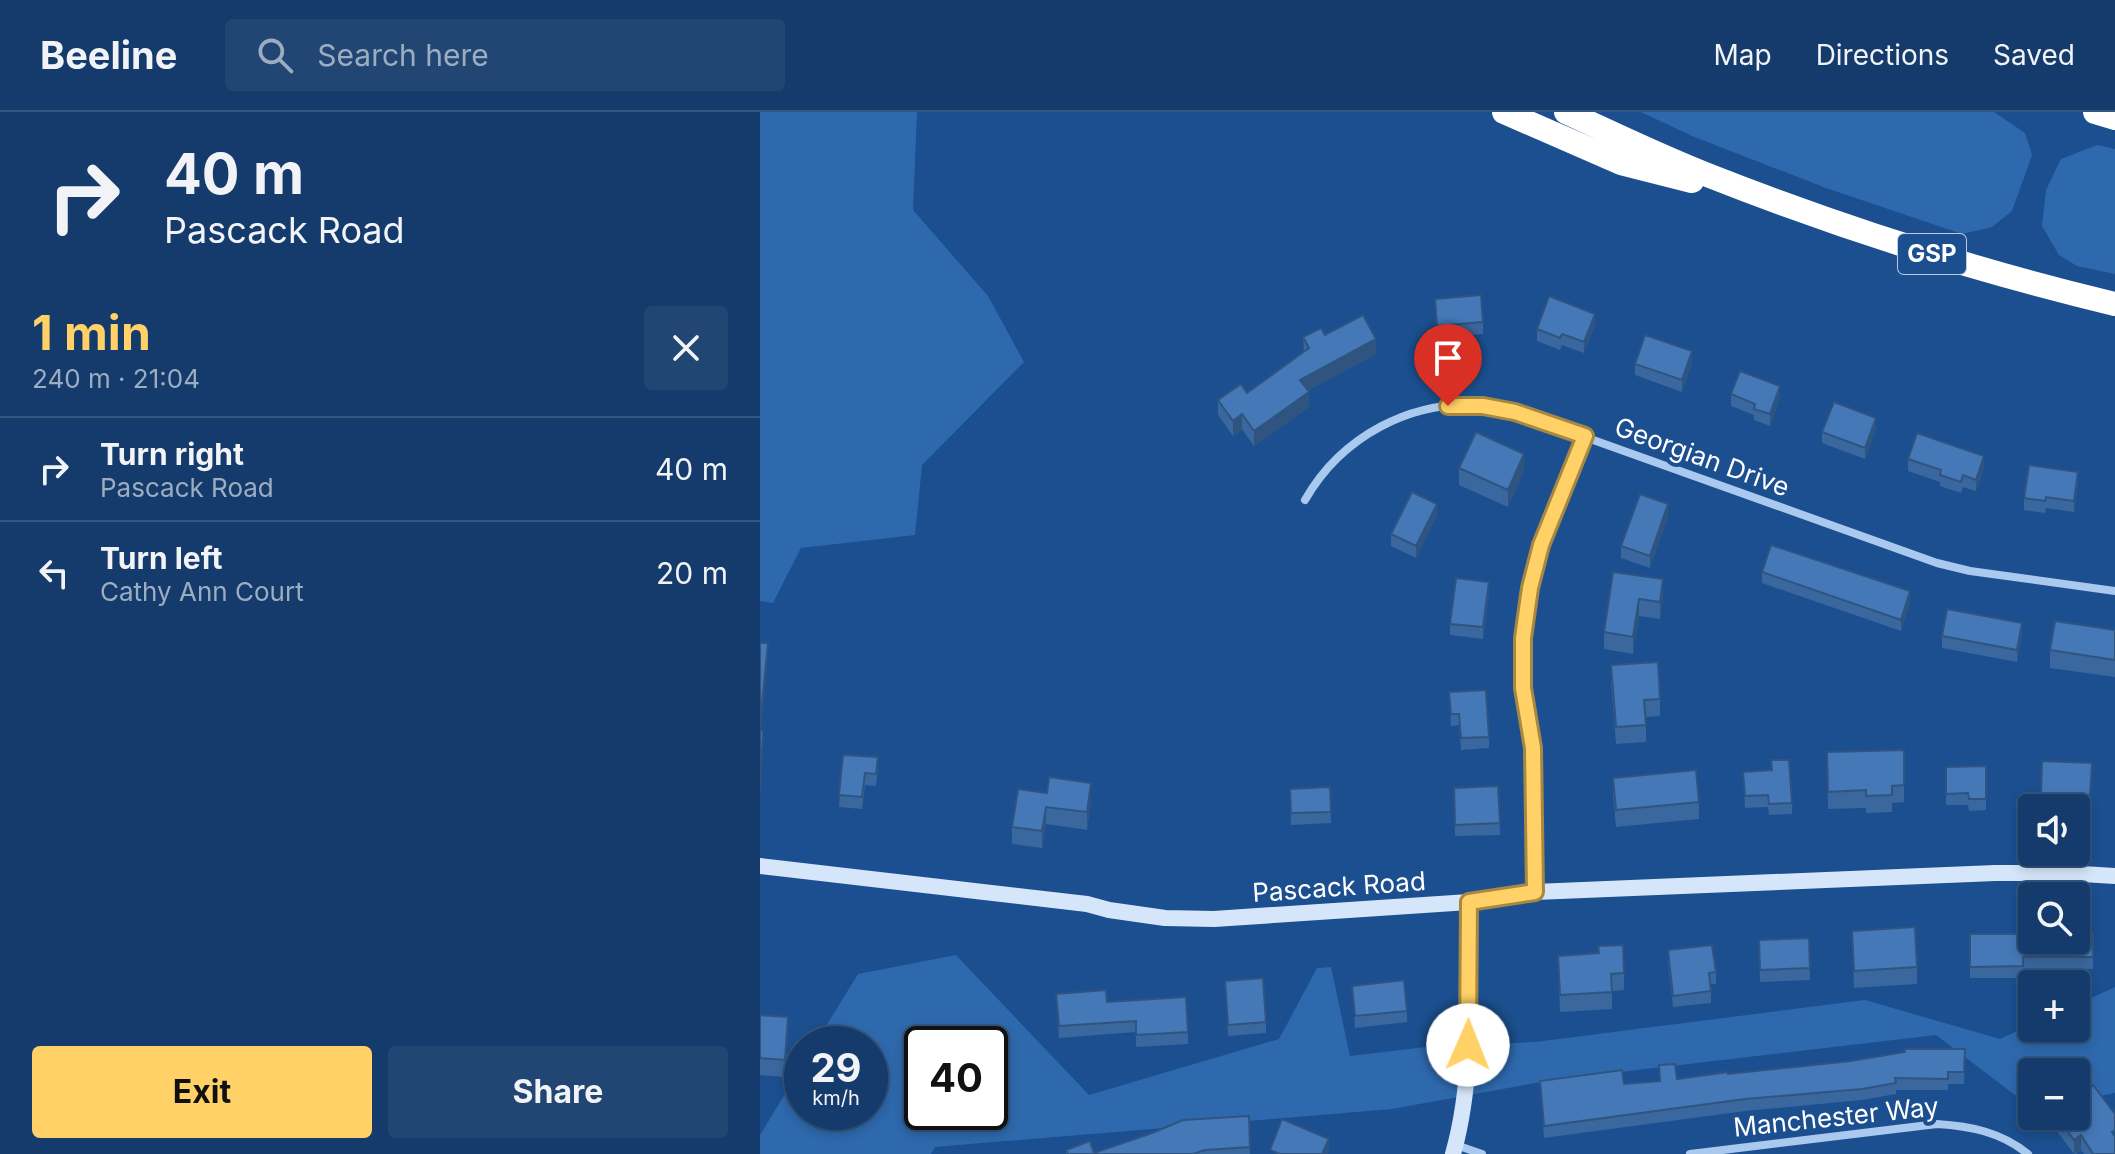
<!DOCTYPE html>
<meta charset="utf-8">
<style>
:root{--surface:#143b6b;--page:#214673;--text:#f1f3f6;--muted:#9dadc1;--line:#33557e;--accent:#ffd166}
body{margin:0;font-family:Inter,sans-serif;background:var(--page);color:var(--text);height:100vh;display:flex;flex-direction:column;font-size:30px;white-space:nowrap}
*{box-sizing:border-box;margin:0}
p{font-size:26px;color:var(--muted)}
.icon{flex:none;width:44px;height:44px;fill:none;stroke:currentColor;stroke-width:2;stroke-linecap:round;stroke-linejoin:round}
.map{position:relative;flex:1;overflow:hidden}
.details{display:flex;flex-direction:column;background:var(--surface);width:760px}
.details>*{flex:none}
.guide{background:#143b6b;color:var(--text);overflow:hidden}
.buttons{position:absolute;left:1258px;top:682px;display:grid;gap:16px}
.buttons a{display:grid;place-items:center;width:72px;height:72px;border-radius:8px;background:var(--surface);box-shadow:0 4px 12px #0003,0 0 0 2px var(--line);font-size:40px}
.speed{position:absolute;left:24px;top:914px;display:flex;gap:16px;font-size:40px;font-weight:700;text-align:center}
.speed>*{display:grid;place-content:center;width:104px;height:104px;border-radius:50%;background:var(--surface);box-shadow:0 4px 12px #0003,0 0 0 2px var(--line);line-height:1}
.speed small{font-size:20px;font-weight:400}
.speed .limit{border:4px solid #111;border-radius:12px;background:#fff;color:#111}
.pin{position:absolute;display:grid;place-items:center;width:68px;height:68px;color:#fff;margin:-82px -34px;border-radius:50% 50% 50% 0;rotate:-45deg;box-shadow:0 0 8px #0007}
.pin .icon{rotate:45deg}
.me{position:absolute;width:88px;margin:-44px;rotate:1deg;stroke-linejoin:round;filter:drop-shadow(0 0 6px #0008)}
.turn{display:flex;align-items:center;gap:28px;height:168px;padding:0 32px;font-size:36px}
.turn .icon{width:104px;height:104px;stroke-width:2.5}
.turn b{display:block;font-size:56px;line-height:68px}
.round{display:grid;place-items:center;flex:none;width:84px;height:84px;border-radius:8px;background:var(--page)}
.summary{display:flex;align-items:center;justify-content:space-between;height:136px;padding:0 32px}
h1{font-size:48px;font-weight:700;line-height:60px;color:var(--accent)}
.action{display:flex;gap:16px;margin-top:auto;padding:16px 32px}
.action a{flex:1;height:92px;border-radius:8px;background:var(--accent);color:#111;font-size:32px;font-weight:700;line-height:92px;text-align:center}
.action a+a{background:var(--page);color:var(--text)}
ul{padding:0;list-style:none}
li{display:flex;align-items:center;gap:24px;height:104px;padding:0 32px;border-top:2px solid var(--line)}
li div{flex:1}
li b{display:block;font-size:30px}
li em{font-style:normal}
header{display:flex;align-items:center;gap:48px;box-sizing:border-box;height:112px;padding:0 40px;background:var(--surface);border-bottom:2px solid var(--line)}
header strong{font-size:38px}
nav{display:flex;gap:44px;margin-inline-start:auto;font-size:28px}
.search{width:560px;height:72px;background:var(--page);display:flex;align-items:center;gap:20px;box-sizing:border-box;padding:0 28px;border-radius:8px;color:var(--muted);font-size:30px}
main{display:flex;flex:1;min-height:0}
.map>svg:first-child{display:block}
</style>
<header>
<strong>Beeline</strong>
<div class="search"><svg class="icon" aria-label="search" viewBox="0 0 24 24"><circle cx="10" cy="10" r="6"/><path d="M15 15l6 6"/></svg>Search here</div>
<nav><a>Map</a><a>Directions</a><a>Saved</a></nav>
</header>
<main>
<section class="details">
<div class="guide">
<div class="turn"><svg class="icon" aria-label="right" viewBox="0 0 24 24"><path d="M7 20v-9h11M14 6l5 5-5 5"/></svg><div><b>40 m</b>Pascack Road</div></div>
</div>
<div class="summary"><div><h1>1 min</h1><p>240 m · 21:04</p></div><a class="round"><svg class="icon" aria-label="close" viewBox="0 0 24 24"><path d="M6 6l12 12M18 6L6 18"/></svg></a></div>
<ul>
<li><svg class="icon" aria-label="right" viewBox="0 0 24 24"><path d="M7 20v-9h11M14 6l5 5-5 5"/></svg><div><b>Turn right</b><p>Pascack Road</p></div><em>40 m</em></li>
<li><svg class="icon" aria-label="left" viewBox="0 0 24 24"><path d="M17 20v-9H6M10 6l-5 5 5 5"/></svg><div><b>Turn left</b><p>Cathy Ann Court</p></div><em>20 m</em></li>
</ul>
<div class="action"><a>Exit</a><a>Share</a></div>
</section>
<div class="map">
<svg width="1355" height="1042" viewBox="0 0 1355 1042">
<rect width="100%" height="100%" fill="#1b4f8f"/>
<path fill="#2e69ad" fill-rule="evenodd" d="M0,0h157l-4,98 75,86 36,66 -102,103 -7,70 -114,13 -28,55 -13,-2z
M881,0h353l31,21 7,22 -20,56 -20,16 -30,7 -136,-46 -134,-52z
M1337,33l18,4v125l-38,-8 -18,-11 -17,-29 4,-36 15,-31z
M196,843l133,140 190,-56 38,-71 14,-1 19,89 76,-9 109,-5 330,-42 135,39 32,-15v4h44v-23l39,-18v106l-39,8v-29h-44v36l-96,-73 -384,45 -160,29 -457,38 -4,7h-171v-19l42,-69v46h68v-68h-55l43,-70zM162,932h68v68h-68z"/>
<g fill="none" stroke-linecap="round" stroke-linejoin="round">
<path stroke="#a9c9ee" stroke-width="8" d="M545,388c36,-63 107,-102 179,-94 10,1 21,4 31,6l422,151 33,8 145,20
M775,780l-2,-144 -10,-60v-50l7,-50 11,-43 44,-109
M696,1033l26,9
M930,1042l247,-30c33,2 64,8 91,30"/>
<path stroke="#d6e6fa" stroke-width="16" d="M0,754l327,38 22,6 56,8 49,1 255,-17 66,-10 460,-19h71l49,3
M693,1042c23,-81 15,-169 16,-252"/>
<path stroke="#fff" stroke-width="24" d="M744,0l117,51 71,18
M806,0c48,22 95,45 144,64 132,52 267,95 405,128
M1335,0l20,6"/>
</g>
<path fill="#3a679d" d="M675,187l48,23v12l-46,4z
M835,213l-11,28 -22,-8 -2,5 -23,-9v-12z
M565,223l51,19 -69,37 2,16 -55,39 -12,-17 -9,7 -15,-21v-15l29,-7 57,-41 -1,-15z
M932,250l-10,30 -47,-17v-11z
M971,282l49,4 -10,28 -16,-6v-5l-23,-9z
M1116,317l-11,30 -43,-16v-11z
M1148,347l76,8 -8,24 -13,-4 -2,6 -21,-7v-4l-32,-11z
M699,356l65,3 -16,36 -49,-22z
M1318,371l-4,29 -28,-4 -1,5 -21,-3v-12z
M677,403l-21,43 -25,-12v-12z
M908,404l-18,52 -29,-10v-12z
M853,460l50,24 -3,23 -21,-3 -6,38 -29,-5v-17z
M1002,460l148,30 -9,29 -139,-48z
M729,481l-6,46 -33,-4v-11z
M1355,518v47l-65,-9v-18z
M1262,522l-5,28 -75,-14v-12z
M851,553l49,34v17l-14,1v25l-30,2 -5,-62z
M689,580l40,45v11l-28,2 -2,-25 -8,1z
M1144,638v52l-12,1v9l-26,1v-5l-38,1 -1,-57z
M83,643l35,14 -2,17 -11,-1 -3,24 -23,-2z
M1282,649l50,2 -2,43 -49,-2z
M1226,654v44l-17,1 -1,-6h-22v-38z
M983,660l49,31v11l-23,1 -1,-8 -23,1z
M853,666l86,24v17l-83,8 -3,-32z
M738,674l2,49 -45,1 -1,-48z
M570,675l1,36 -40,2 -1,-36z
M258,677l73,11 -4,30 -41,-6 -4,24 -30,-4v-17z
M1092,819l65,36v17l-63,4z
M1333,821v36h-70v9h-53v-44z
M1049,826l1,42 -50,2 -1,-42z
M908,838l48,22v12h-5v19l-38,4 -5,-46z
M798,844l66,17v17l-12,1v18l-52,3z
M465,869l41,41v11l-38,3z
M592,874l55,25v11l-52,6z
M296,882l51,8 81,30v12l-52,3v-15l-77,6z
M0,903l28,19 -3,43 -25,-2z
M1205,937l-1,35h-16v6h-52v4l-34,6 -117,11 -201,27 -4,-57 84,3 35,-3v-16l18,14z
M489,1004l1,38h-184v-4l28,3z
M1293,1004h23l39,38h-31l-3,-4 -5,4h-2l-21,-28z"/>
<path fill="#305480" d="M835,202v11l-11,28v-11z
M616,227v15l-76,41v-15z
M932,239v11l-10,30v-12z
M1020,274v12l-10,28v-12z
M549,280v15l-55,39v-15z
M482,302v15l-9,7v-15z
M1116,306v11l-11,30v-11z
M764,342v17l-16,36v-17z
M1224,344v11l-8,24v-11z
M1318,360v11l-4,29v-11z
M677,392v11l-21,43v-12z
M908,392v12l-18,52v-12z
M903,467v17l-3,23v-17z
M729,470v11l-6,46v-12z
M1150,479v11l-9,29v-11z
M879,487v17l-6,38v-17z
M1262,511v11l-5,28v-12z
M8,531v15l-8,80v-14z
M331,671v17l-4,30v-18z
M286,695v17l-4,24v-17z
M28,905v17l-3,43v-17z
M1321,1023v15l-7,4v-14z
M569,1027v11l-2,4h-5z"/>
<path fill="#4478b7" stroke="#305480" stroke-width="2" d="M721,183l2,27 -46,4 -2,-27z
M789,184l46,18 -11,28 -22,-8 -2,4 -23,-9z
M603,203l13,24 -76,41 9,12 -55,39 -12,-17 -9,7 -15,-21 23,-16 6,9 62,-45 -6,-11 18,-9 4,7z
M885,223l47,16 -10,29 -47,-16z
M980,259l40,15 -10,28 -16,-5 1,-5 -24,-10z
M1074,290l42,16 -11,30 -43,-16z
M716,320l48,22 -16,36 -49,-22z
M1157,321l67,23 -8,24 -13,-5 -2,7 -21,-7 1,-5 -33,-11z
M1269,353l49,7 -4,29 -28,-4 -1,4 -21,-3z
M652,380l25,12 -21,42 -25,-12z
M880,382l28,10 -18,52 -29,-10z
M1011,433l139,46 -9,29 -139,-48z
M853,460l50,7 -3,23 -21,-3 -6,38 -29,-5z
M696,466l33,4 -6,45 -33,-3z
M1187,497l75,14 -5,27 -75,-14z
M1295,509l60,9v30l-65,-10z
M0,531h8l-8,81z
M898,550l2,37 -16,1 2,25 -30,2 -5,-62z
M726,578l3,47 -28,1 -2,-24h-8l-2,-22z
M0,619h3l-3,60z
M1144,638v35l-12,1v9l-26,1v-6l-38,2 -1,-40z
M83,643l35,2 -2,17 -11,-1 -3,24 -23,-2z
M1011,648h18l3,43 -23,1 -1,-9 -23,1 -2,-24 29,-2z
M1282,649l50,2 -2,32 -49,-2z
M1226,654v33h-17l-1,-6 -22,1v-27z
M936,658l3,32 -83,8 -3,-32z
M289,665l42,6 -4,29 -41,-5 -4,24 -30,-4 6,-38 29,4z
M738,674l2,37 -45,2 -1,-37z
M570,675l1,25 -40,1 -1,-24z
M1155,815l2,40 -63,4 -2,-40z
M1316,821h17v24h-70v9l-53,1v-33h62v6h44z
M1049,826l1,30 -50,2 -1,-30z
M863,833l1,28 -13,1 1,18 -52,3 -2,-39 41,-3 -1,-7z
M952,833l4,27 -7,1 2,18 -38,5 -5,-46z
M503,866l3,44 -38,3 -3,-44z
M644,868l3,31 -52,5 -3,-30z
M346,878l1,12 79,-5 2,35 -52,3v-14l-77,5 -3,-32z
M0,903l28,2 -3,43 -25,-2z
M1145,937h60l-1,23h-16v7l-53,-1 1,5 -34,6 -117,10 -201,27 -4,-45 82,-11 2,14 36,-3 -1,-16 16,-1 2,15 51,-7v2l123,-13 54,-9z
M1333,973l22,29v16l-3,2 3,5v17h-22l-12,-19 -7,5 -17,-24h19v-20z
M489,1004l1,31 -45,3 -12,4h-125l-2,-4 24,-9 4,12 58,-20 31,-13z
M522,1007l47,20 -7,15h-42l-10,-4z"/>
<g fill="none" stroke-linecap="round" stroke-linejoin="round">
<defs>
<path id="route" d="M688,294h35l32,6 70,24 -44,109 -11,43 -7,50v50l10,60 2,144 -66,10 -1,143"/>
</defs>
<use href="#route" stroke="#a68842" stroke-width="20"/>
<use href="#route" stroke="#ffd166" stroke-width="14"/>
</g>
<g text-anchor="middle" stroke-width="8" stroke-linejoin="round" paint-order="stroke">
<rect fill="#1b4f8f" stroke="#bbcadd" stroke-width="2" x="1138" y="122" width="68" height="40" rx="6"/>
<g font-size="24" font-weight="bold" fill="#fff">
<text x="1172" y="150">GSP</text>
</g>
<g font-size="26" fill="#fff" stroke="#1b4f8f">
<text transform="translate(942 345) rotate(20)" y="9">Georgian Drive</text>
<text transform="translate(579 775) rotate(-4)" y="9">Pascack Road</text>
<text transform="translate(1076 1005) rotate(-6)" y="9">Manchester Way</text>
</g>
</g>
</svg>
<div class="buttons">
<a><svg class="icon" aria-label="sound" viewBox="0 0 24 24"><path d="M4 9h4l5-4v14l-5-4H4zM17 9q2 3 0 6"/></svg></a>
<a><svg class="icon" aria-label="search" viewBox="0 0 24 24"><circle cx="10" cy="10" r="6"/><path d="M15 15l6 6"/></svg></a>
<a>+</a>
<a>−</a>
</div>
<div class="speed"><div>29<small>km/h</small></div><div class="limit">40</div></div>
<div class="pin" style="left:688px;top:294px;background:#d93025"><svg class="icon" aria-label="arrive" viewBox="0 0 24 24"><path d="M6 21V4h12l-3 4 3 4H6"/></svg></div>
<svg class="me" style="left:708px;top:933px" viewBox="-20 -20 40 40"><circle r="19" fill="#fff"/><path d="M0-13L10 11 0 6-10 11z" fill="#ffd166"/></svg>
</div>
</main>
